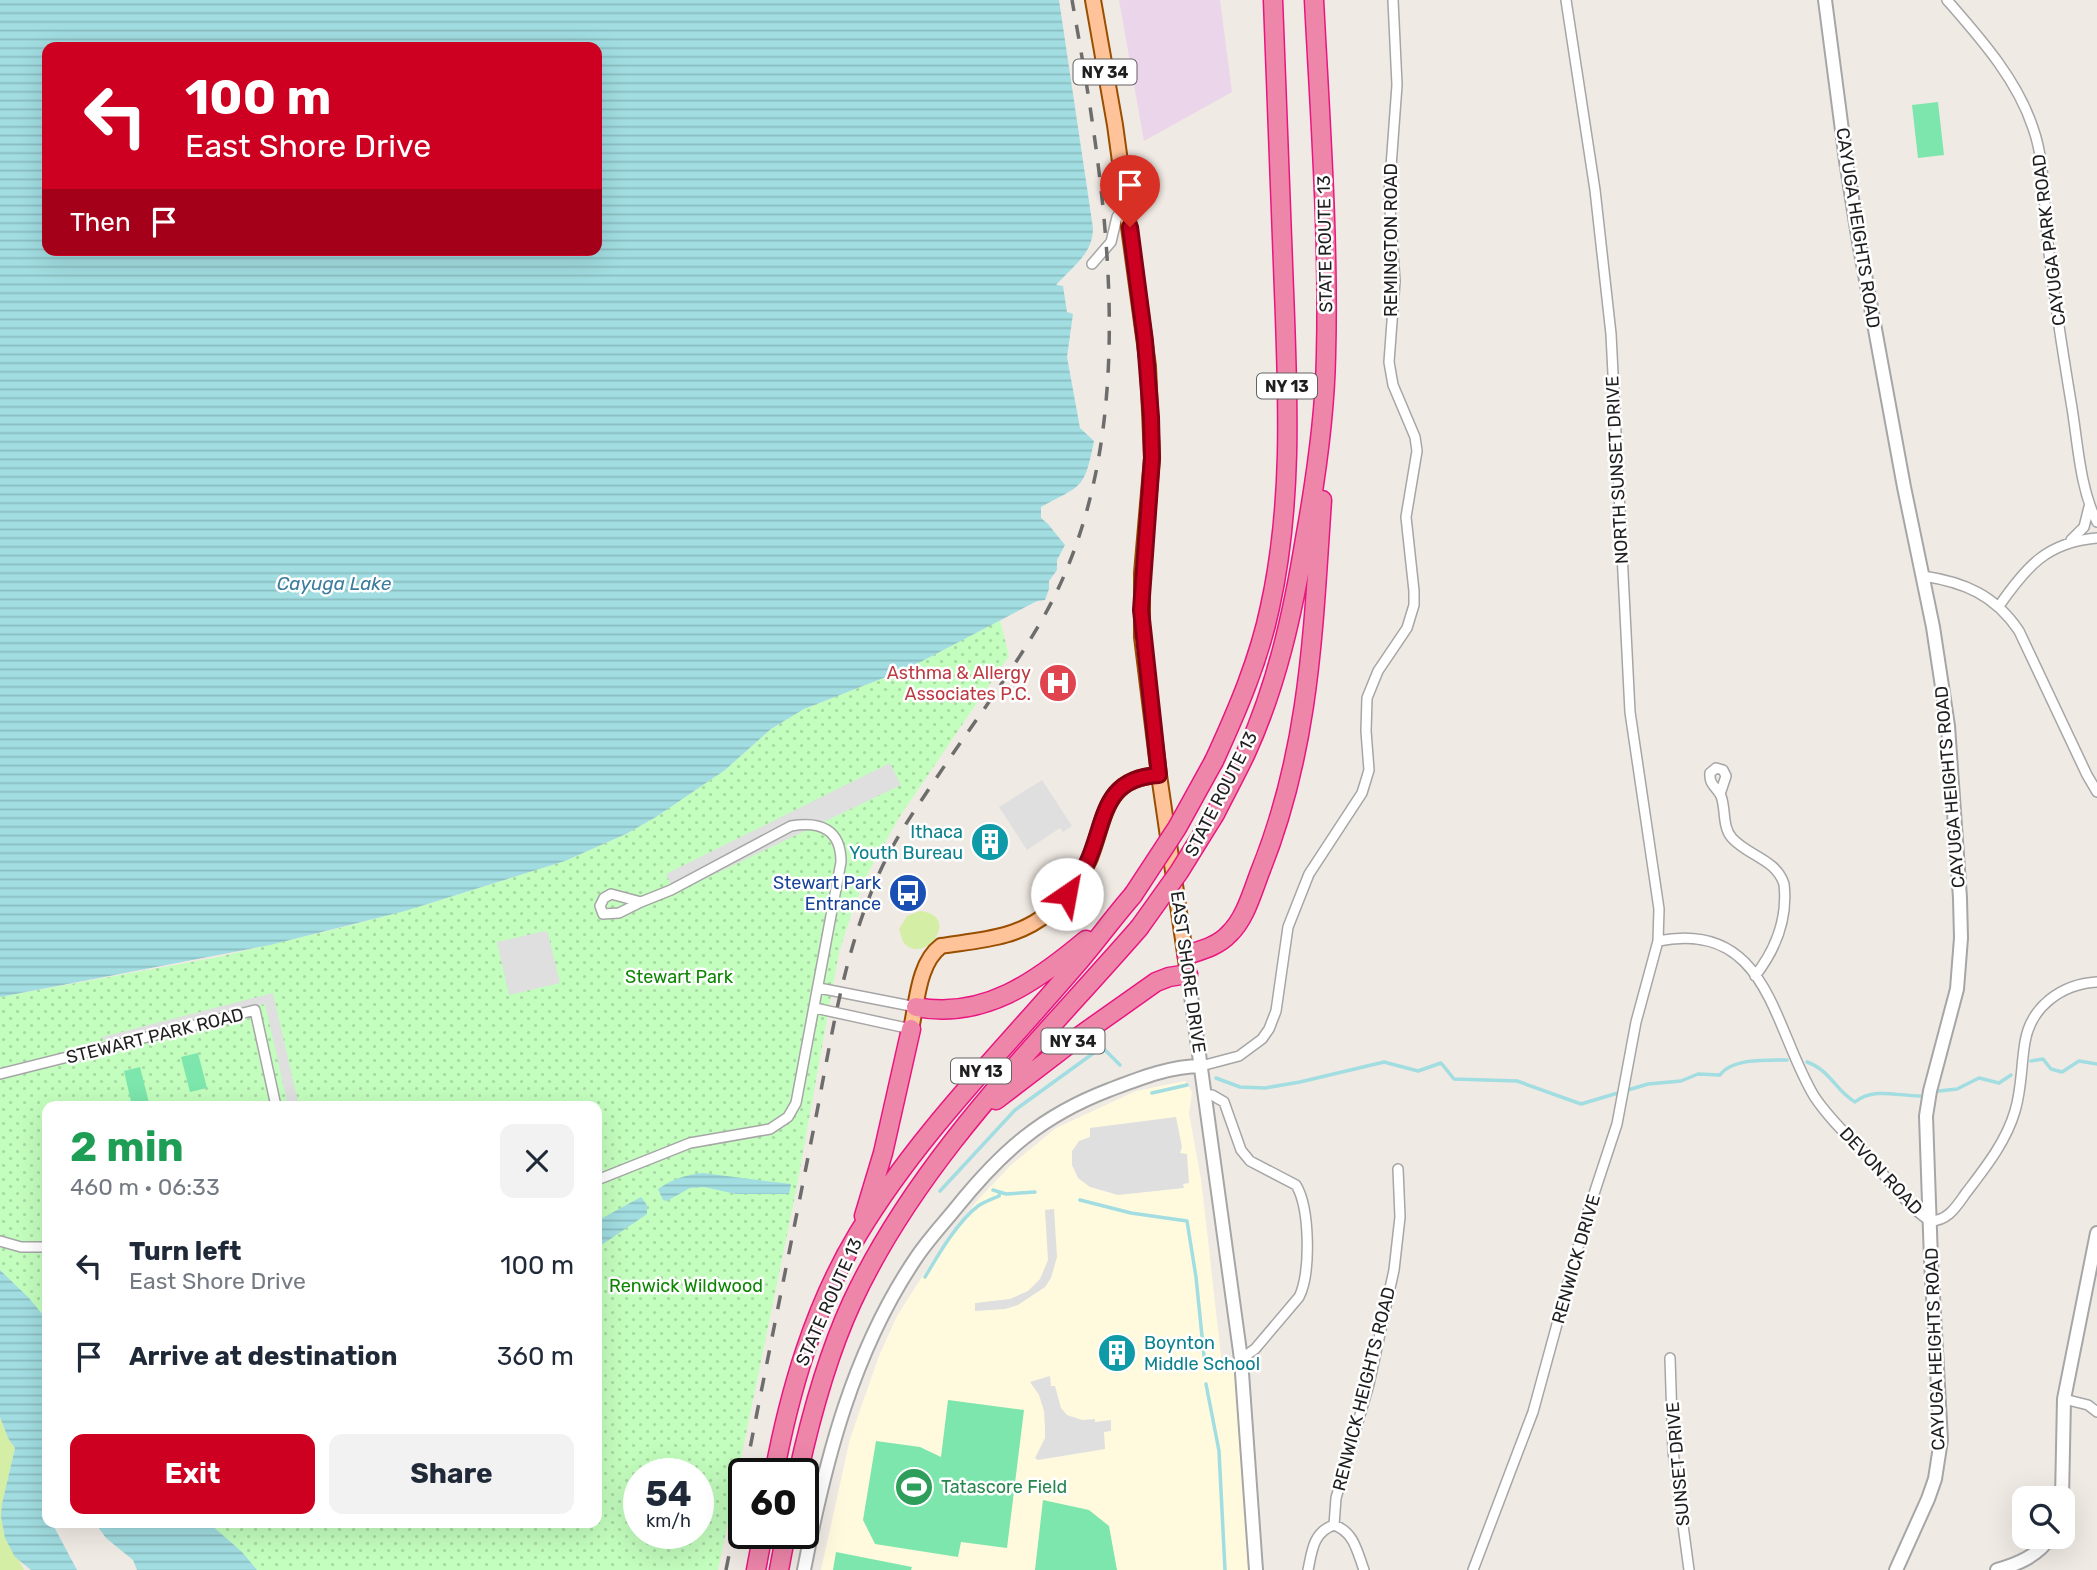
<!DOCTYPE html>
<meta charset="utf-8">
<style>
:root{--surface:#fff;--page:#f2f2f3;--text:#1f2937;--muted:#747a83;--accent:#cd0021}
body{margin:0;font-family:Rubik,sans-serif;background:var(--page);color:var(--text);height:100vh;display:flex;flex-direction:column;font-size:26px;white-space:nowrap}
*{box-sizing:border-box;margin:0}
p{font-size:23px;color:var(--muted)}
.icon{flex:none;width:38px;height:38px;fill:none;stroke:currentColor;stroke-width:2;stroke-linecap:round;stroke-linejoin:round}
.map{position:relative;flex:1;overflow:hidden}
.drawer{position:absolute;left:42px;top:1101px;width:560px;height:427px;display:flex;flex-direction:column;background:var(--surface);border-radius:14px;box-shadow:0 7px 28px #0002}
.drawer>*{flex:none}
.banner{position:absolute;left:42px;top:42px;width:560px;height:214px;border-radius:14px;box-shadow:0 7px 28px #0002;background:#cd0021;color:#fff;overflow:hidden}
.buttons{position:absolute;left:2012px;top:1486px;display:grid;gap:14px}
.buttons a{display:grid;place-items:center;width:63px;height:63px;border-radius:14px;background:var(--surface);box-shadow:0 7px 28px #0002;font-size:35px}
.speed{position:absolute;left:623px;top:1458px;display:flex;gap:14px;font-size:35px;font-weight:700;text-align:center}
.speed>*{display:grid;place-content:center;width:91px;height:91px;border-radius:50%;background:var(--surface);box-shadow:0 7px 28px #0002;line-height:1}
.speed small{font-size:18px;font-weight:400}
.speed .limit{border:4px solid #111;border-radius:10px;background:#fff;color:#111}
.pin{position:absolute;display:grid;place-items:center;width:60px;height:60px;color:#fff;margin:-72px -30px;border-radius:50% 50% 50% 0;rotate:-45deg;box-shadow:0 0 7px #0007}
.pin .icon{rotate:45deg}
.me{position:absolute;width:77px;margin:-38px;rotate:33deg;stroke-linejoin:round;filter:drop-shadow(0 0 5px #0008)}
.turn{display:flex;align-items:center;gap:24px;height:147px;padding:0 28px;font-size:32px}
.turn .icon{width:91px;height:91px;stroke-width:2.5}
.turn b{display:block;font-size:49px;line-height:60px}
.then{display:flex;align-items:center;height:66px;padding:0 28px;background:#0003;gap:14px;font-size:26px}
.round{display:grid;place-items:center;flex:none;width:74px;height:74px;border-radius:14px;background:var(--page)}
.summary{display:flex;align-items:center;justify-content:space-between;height:119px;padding:0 28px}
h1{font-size:42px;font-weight:700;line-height:52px;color:#1e9e55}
.primary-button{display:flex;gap:14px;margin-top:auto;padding:14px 28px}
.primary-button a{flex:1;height:80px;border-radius:14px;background:var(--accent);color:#fff;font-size:28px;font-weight:700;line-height:80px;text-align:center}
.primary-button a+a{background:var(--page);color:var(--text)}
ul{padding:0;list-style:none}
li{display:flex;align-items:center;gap:21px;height:91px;padding:0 28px}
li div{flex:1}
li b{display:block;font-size:26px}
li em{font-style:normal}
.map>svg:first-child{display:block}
</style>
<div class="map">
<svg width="2097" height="1570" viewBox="0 0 2097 1570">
<defs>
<pattern id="park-dots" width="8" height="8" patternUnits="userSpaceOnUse" patternTransform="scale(1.75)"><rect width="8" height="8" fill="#c3febe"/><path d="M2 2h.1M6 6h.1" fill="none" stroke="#a7d9a3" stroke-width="1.8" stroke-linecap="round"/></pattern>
<pattern id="water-rules" width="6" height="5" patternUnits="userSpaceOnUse" patternTransform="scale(1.75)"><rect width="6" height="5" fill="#a1dde1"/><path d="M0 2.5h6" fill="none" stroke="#8abdc1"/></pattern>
</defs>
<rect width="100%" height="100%" fill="#f0eae4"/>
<path fill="#ead5ea" d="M1119,0h101l12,92 -88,49z"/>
<path fill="#fffade" d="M1185,1081l7,11 -3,22 12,65 22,194 10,-3 3,12 12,188h-427l29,-131 29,-83 18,-40 37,-58 42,-56 35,-37 45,-37 80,-37z"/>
<path fill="#d5eea6" d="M920,911c43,4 4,57 -17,31l-4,-13 8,-13z
M0,1417l8,21 7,10c-12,50 -15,75 9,122h-24z"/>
<path fill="url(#park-dots)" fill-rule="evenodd" d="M1000,620l9,36 -109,160 -30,53 -17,40 -14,43 -43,239 -78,379h-545l-33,-47 457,-1v-416h-550v289l-47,-57v-341l218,-40 114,-27 73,-19 160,-50 61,-27 30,-17 69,-47 46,-41 33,-20 105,-41zM639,1474h59v59h-59z"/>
<path fill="#7ce6ac" d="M1938,102l6,53 -26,3 -6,-53z
M198,1053l9,35 -17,4 -9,-35z
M140,1067l9,36 -17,3 -8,-35z
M948,1400l76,10 -17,138 -46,-6 -3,15 -83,-13 -12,-24 13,-79 44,6 21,10z
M1043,1500l46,10 20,16 8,44h-82z
M836,1552l76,15 -1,3h-78z"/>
<path fill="#dfdfdf" d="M890,763l11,22 -226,108 -9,-19z
M1042,780l30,46 -9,6 -3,-4 -33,22 -28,-43z
M545,931l3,2 12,50 -51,12 -12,-53z
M273,993l26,113h-11l-23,-102 -159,39 -4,-6z
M1176,1117l6,30 -2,6 7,1 2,29 -6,1 1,4 -66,7 -28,-8 -12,-9 -6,-13v-14l7,-10 11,-4v-9z
M1054,1209l3,48 -6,21 -6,9 -27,18 -13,4 -30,2v-8l35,-4 18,-8 12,-12 8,-19 -3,-50z
M1050,1376l1,10h4l6,22 6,7 15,5 13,-1v3l16,-2v11l-7,1 1,17 -67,11 -3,-2 10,-20v-10l-1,-17 -5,-16 -9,-13z"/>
<path fill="url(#water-rules)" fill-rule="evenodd" d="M0,0h1059l34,228c0,26 -21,39 -37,57l7,1 4,26 6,2 -6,43 13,71 14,13c-10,49 -11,43 -53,66v11l7,6 17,21 -8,15v10l-8,11v8l-4,11 -8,1 -128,67 -105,41 -33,20 -46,41 -69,47 -30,17 -61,27 -160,50 -135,34 -270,52zM47,47h550v203h-550z
M703,1173l88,11 -2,10h-53l-32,-7 -14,1 -23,13 -4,-1 -5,-11c15,-10 27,-14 45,-16z
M641,1197l6,8v9l-50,34v-27z
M0,1270l29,28 18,22v202l5,1 25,47h-46l-16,-13 -10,-19 -4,-21 1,-13 13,-56 -7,-10 -8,-21z
M95,1523h114l33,29 15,18h-120l-4,-10 -27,-22z"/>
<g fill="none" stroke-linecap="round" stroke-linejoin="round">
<path stroke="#a1dde1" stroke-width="3.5" d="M2031,1061l12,-2 8,10 11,3 17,-11 18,3
M1807,1062c23,8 29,29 48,40 19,-15 42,-6 65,-6
M1216,1078l24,9 25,1 35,-6 84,-20 34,9 23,-8 13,16 63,2 64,23 67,-20 33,-3 17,-7 22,1c12,-17 47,-15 67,-15
M1939,1091l18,-2 22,-11 20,5 12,-8
M1152,1093l35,-8
M993,1190l13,4 29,-2
M940,1191l75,-81 87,-63 18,18
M1080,1200l51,13 56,8 9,56 9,89
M925,1277c13,-22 33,-56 53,-71 6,-4 14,-7 21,-10l1,-4
M1206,1384l13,67 6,119"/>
<defs>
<path id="minor" d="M1947,0c33,38 70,79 86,128 13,36 10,78 15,116 6,55 15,110 24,164 6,37 8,80 25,114
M1092,264l19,-22 6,-25 8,-11
M2071,540l13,-13 5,-20
M1923,576c41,6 72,19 96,55l68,144 10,17
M1999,606c27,-39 48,-64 98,-68
M1720,794l6,-18 -3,-6 -7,-2 -6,5c-1,12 6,13 11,23 5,13 1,31 11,42 16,18 44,21 52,46 4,35 -8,65 -29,92
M1658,941c110,-22 115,87 156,155 15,23 38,44 57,64 18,20 36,46 59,61 18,0 26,-14 36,-28 19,-25 40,-51 49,-82 7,-23 6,-46 10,-69 6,-36 37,-58 72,-60
M819,988l97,19
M815,1008l96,21
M1201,1066l38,-10 23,-17 7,-10 7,-18 12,-84 21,-53 53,-81 7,-23 -3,-39 1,-33 11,-27 29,-43 7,-23v-14l-8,-74 11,-66 -2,-14 -22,-52 -4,-23 6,-81 -6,-87 8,-109 -4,-85
M0,1074l255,-64 21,96
M1205,1095h7l12,7 17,48 9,11 46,24c14,23 15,89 3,112l-44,52 -14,10
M597,1180l93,-37 80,-14 18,-12 8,-14 45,-241c0,-33 -21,-41 -50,-36l-120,64 -30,12 -30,-8 -7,4 -4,8 3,8 16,-1 22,-11
M0,1241l21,6h26
M1670,1358l3,93 16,119
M2064,1399l24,6 9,7
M1334,1525l2,-27 33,-114 25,-114 6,-53 -2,-48
M1308,1570c4,-19 5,-38 26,-45 20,7 23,26 30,45
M1473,1570l60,-158 53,-194 31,-94 19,-102 22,-81 1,-32 -29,-197 -19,-378 -16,-144 -29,-190"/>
<path id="tertiary" d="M1825,0l21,161 13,81 45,245 29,140 15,99 12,172 1,40 -4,51 -27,102 -4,25 5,144 10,180 -6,39 -7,20 -32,71
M1188,974l53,385 15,211
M2062,1498l2,-99 33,-166
M804,1570c21,-109 49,-219 112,-312 12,-18 27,-34 40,-50 45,-56 85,-92 153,-118 29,-11 61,-24 92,-24
M1997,1570c21,-6 41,-14 54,-34"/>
<path id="primary" d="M1093,0l22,125 33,241 4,92 -10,115v64l17,138 29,199
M911,1029c6,-26 7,-66 30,-83 38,-6 76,-7 107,-33 18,-14 33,-35 42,-55 16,-41 14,-80 69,-83"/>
<path id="motorway" d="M1214,761c23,-50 45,-101 56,-154 23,-104 18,-211 14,-316 -4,-97 -8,-194 -11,-291
M1215,814c10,-20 21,-40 31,-61 31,-68 47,-141 59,-214 11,-61 20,-122 21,-184 3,-118 -6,-237 -12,-355
M1187,955c15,-5 31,-9 42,-21 16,-15 23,-41 31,-62 50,-124 53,-241 62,-372
M916,1007c68,13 121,-26 170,-67
M996,1100l85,-65 75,-53 13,-5 19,-3
M864,1216l19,-63 28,-124
M774,1474c16,-84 40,-167 84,-240 61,-101 142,-180 218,-269 19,-22 37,-47 57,-70
M798,1474c13,-59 29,-118 54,-172 67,-144 184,-256 287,-374
M756,1570l7,-37
M779,1570l7,-37"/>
</defs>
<use href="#minor" stroke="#a6a6a6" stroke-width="12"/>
<use href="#tertiary" stroke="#a6a6a6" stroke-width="16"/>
<use href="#primary" stroke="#994e00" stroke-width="18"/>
<use href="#motorway" stroke="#e91681" stroke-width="21"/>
<use href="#minor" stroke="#fff" stroke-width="9"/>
<use href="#tertiary" stroke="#fff" stroke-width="12"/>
<use href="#primary" stroke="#ffc39a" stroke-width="14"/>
<use href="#motorway" stroke="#ee86aa" stroke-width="18"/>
<path stroke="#6d6d6d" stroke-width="3.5" stroke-dasharray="14 14" stroke-linecap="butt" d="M745,1474c22,-113 45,-225 67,-337 17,-83 28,-170 61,-249 15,-39 39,-74 62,-108 36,-54 76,-106 108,-162 103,-182 64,-422 29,-618
M726,1570l18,-90"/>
<defs>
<path id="motorway-bridge" d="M1133,895l44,-67 37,-67
M1139,928l40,-56 36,-58"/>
</defs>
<use href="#motorway-bridge" stroke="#e91681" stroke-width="21" stroke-linecap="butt"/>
<use href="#motorway-bridge" stroke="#ee86aa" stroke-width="18"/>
</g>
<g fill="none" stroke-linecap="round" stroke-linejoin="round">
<defs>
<path id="route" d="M1067,894c8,-11 16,-21 21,-33 18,-41 14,-83 71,-86l-18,-165 11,-152 -1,-41 -6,-76 -15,-114"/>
</defs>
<use href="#route" stroke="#850015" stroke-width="18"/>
<use href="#route" stroke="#cd0021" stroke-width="12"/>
</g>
<defs>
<symbol id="hospital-disc" viewBox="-11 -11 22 22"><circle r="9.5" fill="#e0444e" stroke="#fff"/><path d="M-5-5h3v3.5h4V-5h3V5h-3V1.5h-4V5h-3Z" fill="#fff"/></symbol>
<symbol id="building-disc" viewBox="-11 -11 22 22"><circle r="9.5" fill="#0f9aa8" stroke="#fff"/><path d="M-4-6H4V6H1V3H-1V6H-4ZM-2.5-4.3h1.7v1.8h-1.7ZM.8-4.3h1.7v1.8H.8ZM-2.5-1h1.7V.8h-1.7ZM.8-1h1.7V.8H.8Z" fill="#fff"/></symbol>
<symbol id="bus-disc" viewBox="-11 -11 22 22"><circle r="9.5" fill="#1a4fb4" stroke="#fff"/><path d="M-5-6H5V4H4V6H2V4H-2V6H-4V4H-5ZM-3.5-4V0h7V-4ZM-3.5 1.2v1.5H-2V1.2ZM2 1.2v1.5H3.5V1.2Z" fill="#fff"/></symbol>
<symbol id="stadium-disc" viewBox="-11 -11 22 22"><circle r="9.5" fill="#2e9e5b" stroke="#fff"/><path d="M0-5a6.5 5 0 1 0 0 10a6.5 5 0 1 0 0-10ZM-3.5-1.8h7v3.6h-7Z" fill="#fff"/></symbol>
</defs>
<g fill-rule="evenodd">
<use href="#hospital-disc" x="1036" y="661" width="44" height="44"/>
<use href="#building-disc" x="968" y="820" width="44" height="44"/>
<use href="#bus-disc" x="886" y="871" width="44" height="44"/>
<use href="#building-disc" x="1095" y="1331" width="44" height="44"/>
<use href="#stadium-disc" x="892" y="1465" width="44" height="44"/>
</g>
<g text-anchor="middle" stroke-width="5" stroke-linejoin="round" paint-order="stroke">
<g fill="#fff" stroke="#626262" stroke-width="2">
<rect x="1073.5" y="59.5" width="63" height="25" rx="5"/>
<rect x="1257" y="373.5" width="60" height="25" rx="5"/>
<rect x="1041.5" y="1028.5" width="63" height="25" rx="5"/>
<rect x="951" y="1058.5" width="60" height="25" rx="5"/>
</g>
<g font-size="16" font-weight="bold" fill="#1f1f1f">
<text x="1105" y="78">NY 34</text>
<text x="1287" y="392">NY 13</text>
<text x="1073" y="1047">NY 34</text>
<text x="981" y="1077">NY 13</text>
</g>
<g font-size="18" fill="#1f1f1f" stroke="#fff">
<text transform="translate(1858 228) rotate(81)" y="6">CAYUGA HEIGHTS ROAD</text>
<text transform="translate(1391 240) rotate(-90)" y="6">REMINGTON ROAD</text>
<text transform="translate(2049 240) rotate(-97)" y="6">CAYUGA PARK ROAD</text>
<text transform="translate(1325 244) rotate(-91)" y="6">STATE ROUTE 13</text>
<text transform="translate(1617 470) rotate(-93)" y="6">NORTH SUNSET DRIVE</text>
<text transform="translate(1950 787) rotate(-95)" y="6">CAYUGA HEIGHTS ROAD</text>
<text transform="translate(1221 794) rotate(-63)" y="6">STATE ROUTE 13</text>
<text transform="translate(1188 972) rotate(82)" y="6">EAST SHORE DRIVE</text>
<text transform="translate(155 1036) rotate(-14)" y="6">STEWART PARK ROAD</text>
<text transform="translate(1881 1171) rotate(47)" y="6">DEVON ROAD</text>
<text transform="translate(1576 1259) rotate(-74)" y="6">RENWICK DRIVE</text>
<text transform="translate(829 1302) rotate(-66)" y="6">STATE ROUTE 13</text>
<text transform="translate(1935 1349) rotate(-92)" y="6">CAYUGA HEIGHTS ROAD</text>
<text transform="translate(1364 1389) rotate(-76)" y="6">RENWICK HEIGHTS ROAD</text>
<text transform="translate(1678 1464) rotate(-95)" y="6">SUNSET DRIVE</text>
</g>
<g font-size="18" fill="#be3a42" stroke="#fff" text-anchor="end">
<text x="1031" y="679">Asthma &amp; Allergy<tspan x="1031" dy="21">Associates P.C.</tspan></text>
</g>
<g font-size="18" fill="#0d838f" stroke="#fff" text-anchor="end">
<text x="963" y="838">Ithaca<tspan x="963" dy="21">Youth Bureau</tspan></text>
<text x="1144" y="1349" text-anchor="start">Boynton<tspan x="1144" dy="21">Middle School</tspan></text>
</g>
<g font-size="18" fill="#164399" stroke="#fff" text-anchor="end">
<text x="881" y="889">Stewart Park<tspan x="881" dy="21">Entrance</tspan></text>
</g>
<g font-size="18" fill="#0d8703" stroke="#fff">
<text x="679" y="983">Stewart Park</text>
<text x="686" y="1292">Renwick Wildwood</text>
</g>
<g font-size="18" fill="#27864d" stroke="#fff" text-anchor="start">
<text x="941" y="1493">Tatascore Field</text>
</g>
<g font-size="19" font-style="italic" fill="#3c7c9d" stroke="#fff">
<text x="334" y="590">Cayuga Lake</text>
</g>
</g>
</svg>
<div class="buttons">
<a><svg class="icon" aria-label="search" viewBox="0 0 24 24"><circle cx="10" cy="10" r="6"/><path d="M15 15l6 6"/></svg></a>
</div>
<div class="speed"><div>54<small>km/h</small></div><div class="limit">60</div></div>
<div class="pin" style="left:1130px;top:227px;background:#d93025"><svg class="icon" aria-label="arrive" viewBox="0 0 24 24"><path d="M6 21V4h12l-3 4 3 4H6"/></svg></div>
<svg class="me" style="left:1067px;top:894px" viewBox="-20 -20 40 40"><circle r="19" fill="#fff"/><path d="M0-13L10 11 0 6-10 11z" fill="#cd0021"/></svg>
<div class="banner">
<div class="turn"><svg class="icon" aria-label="left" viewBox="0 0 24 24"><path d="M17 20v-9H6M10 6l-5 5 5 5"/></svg><div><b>100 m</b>East Shore Drive</div></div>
<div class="then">Then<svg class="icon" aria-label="arrive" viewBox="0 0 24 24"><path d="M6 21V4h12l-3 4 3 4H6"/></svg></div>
</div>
<section class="drawer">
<div class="summary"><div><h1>2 min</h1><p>460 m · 06:33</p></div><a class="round"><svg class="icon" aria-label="close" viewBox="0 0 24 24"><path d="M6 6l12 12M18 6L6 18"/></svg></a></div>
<ul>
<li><svg class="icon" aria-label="left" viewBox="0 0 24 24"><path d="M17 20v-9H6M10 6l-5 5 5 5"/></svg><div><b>Turn left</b><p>East Shore Drive</p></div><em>100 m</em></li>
<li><svg class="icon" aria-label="arrive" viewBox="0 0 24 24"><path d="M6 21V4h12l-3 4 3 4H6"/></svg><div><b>Arrive at destination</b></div><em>360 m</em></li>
</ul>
<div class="primary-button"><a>Exit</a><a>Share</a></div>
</section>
</div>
